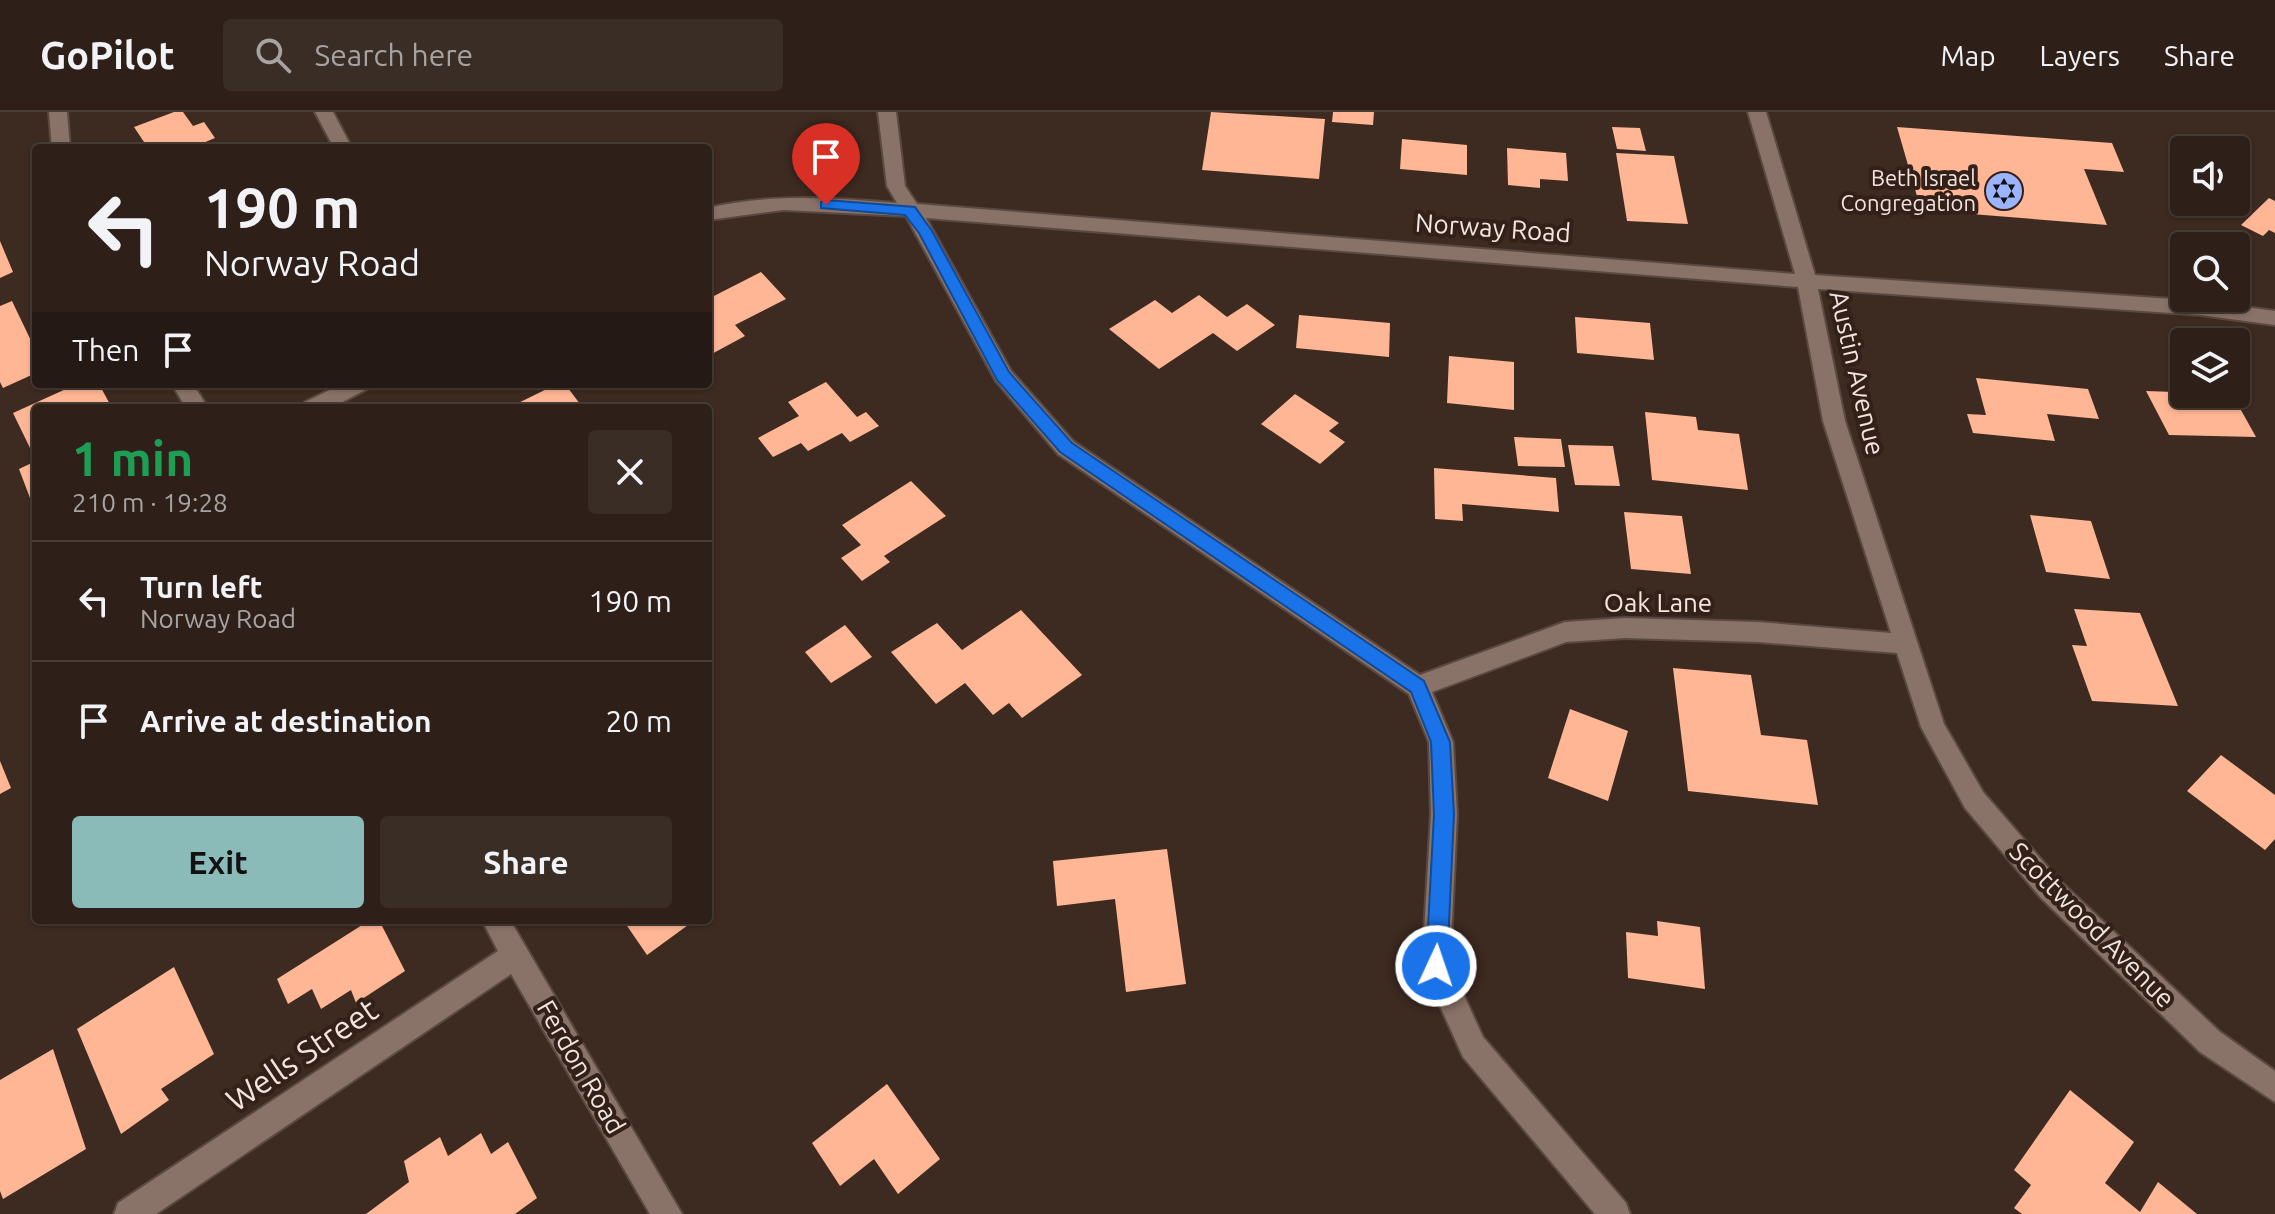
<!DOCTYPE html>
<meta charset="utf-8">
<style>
:root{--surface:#2e2019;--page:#3a2d26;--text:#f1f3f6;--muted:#a7a3a2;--line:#493e38;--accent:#8bbbb9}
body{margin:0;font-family:Ubuntu,sans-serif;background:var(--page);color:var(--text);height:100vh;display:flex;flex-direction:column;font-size:30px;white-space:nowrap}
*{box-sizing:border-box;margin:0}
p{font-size:26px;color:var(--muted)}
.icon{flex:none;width:44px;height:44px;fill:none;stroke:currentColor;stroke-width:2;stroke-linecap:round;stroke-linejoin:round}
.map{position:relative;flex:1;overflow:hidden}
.drawer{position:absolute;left:32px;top:292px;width:680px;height:520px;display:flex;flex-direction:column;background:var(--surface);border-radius:8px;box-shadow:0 2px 6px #0004,0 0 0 2px var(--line)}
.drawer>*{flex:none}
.guide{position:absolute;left:32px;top:32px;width:680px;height:244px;border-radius:8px;box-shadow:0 2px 6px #0004,0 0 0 2px var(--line);background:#2e2019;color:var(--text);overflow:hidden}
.tools{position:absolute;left:2170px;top:24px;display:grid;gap:16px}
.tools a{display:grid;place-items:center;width:80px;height:80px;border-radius:8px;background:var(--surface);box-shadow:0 2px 6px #0004,0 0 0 2px var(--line);font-size:40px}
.pin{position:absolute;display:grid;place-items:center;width:68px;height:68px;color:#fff;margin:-82px -34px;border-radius:50% 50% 50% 0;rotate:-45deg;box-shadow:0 0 8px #0007}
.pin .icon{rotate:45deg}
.me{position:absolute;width:88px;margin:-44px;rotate:3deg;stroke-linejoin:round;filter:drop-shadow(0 0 6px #0008)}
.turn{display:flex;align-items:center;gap:28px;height:168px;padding:0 40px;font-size:36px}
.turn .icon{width:104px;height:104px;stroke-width:2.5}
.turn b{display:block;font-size:56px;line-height:68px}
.then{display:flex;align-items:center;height:76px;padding:0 40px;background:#0003;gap:16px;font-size:30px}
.round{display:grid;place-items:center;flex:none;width:84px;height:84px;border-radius:8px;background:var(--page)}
.head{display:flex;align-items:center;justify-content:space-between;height:136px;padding:0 40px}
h1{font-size:48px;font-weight:700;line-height:60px;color:#1e9e55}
.action{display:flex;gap:16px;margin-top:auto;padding:16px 40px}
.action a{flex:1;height:92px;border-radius:8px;background:var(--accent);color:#111;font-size:32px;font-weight:700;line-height:92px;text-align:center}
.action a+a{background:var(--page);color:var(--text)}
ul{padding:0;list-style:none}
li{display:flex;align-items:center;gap:24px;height:120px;padding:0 40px;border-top:2px solid var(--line)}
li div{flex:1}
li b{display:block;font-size:30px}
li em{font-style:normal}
header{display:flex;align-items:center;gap:48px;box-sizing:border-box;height:112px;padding:0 40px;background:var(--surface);border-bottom:2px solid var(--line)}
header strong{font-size:38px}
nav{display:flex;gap:44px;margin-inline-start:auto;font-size:28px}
.search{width:560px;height:72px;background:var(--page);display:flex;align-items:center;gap:20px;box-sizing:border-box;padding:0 28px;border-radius:8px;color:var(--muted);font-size:30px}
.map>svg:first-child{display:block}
</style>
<header>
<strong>GoPilot</strong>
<div class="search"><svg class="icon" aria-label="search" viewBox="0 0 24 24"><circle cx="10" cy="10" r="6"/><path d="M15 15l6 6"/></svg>Search here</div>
<nav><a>Map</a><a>Layers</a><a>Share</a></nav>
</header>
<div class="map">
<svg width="2275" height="1102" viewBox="0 0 2275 1102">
<rect width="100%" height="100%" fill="#3d2a21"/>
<path fill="#feb694" d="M174,0h9l10,14 11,-4 11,16 -24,10h-43l-14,-21z
M1211,0l114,7 -6,60 -117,-9z
M1333,0h41l-1,13 -41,-3z
M1612,15l28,1 6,23 -29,-2z
M1897,15l215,16 12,29 -40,-3 23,56 -186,-15z
M1402,27l65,6v30l-67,-6z
M1507,36l59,5 2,28 -28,-2v9l-32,-3z
M1616,41l58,3 14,68 -61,-3z
M2269,86l6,3v32l-6,-3 -6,6 -22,-11z
M0,129l13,31 -13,6z
M761,160l25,27 -51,26 10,11 -37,20v-26l6,-3 -6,-7v-21z
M1199,183l28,22 20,-13 28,21 -38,26 -24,-18 -54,36 -50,-40 46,-29 17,13z
M12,189l24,50v22l-33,15 -3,-6v-76z
M1299,203l91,8 -1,34 -93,-9z
M1575,205l75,6 4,37 -77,-7z
M1449,244l65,6v48l-67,-7z
M1976,266l112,11 11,30 -52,-5 8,27 -82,-8 -6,-19 19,1z
M826,270l31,35 9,-5 13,14 -29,16 -8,-9 -34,18 -7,-8 -28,14 -15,-19 41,-22 -11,-14z
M77,272h22l13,24h-76v37l-6,3 -17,-35z
M557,272h8l18,24h-75z
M2146,279l86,3 24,43 -87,-2z
M1295,282l44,29 -10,8 16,11 -25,22 -59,-40z
M1645,300l51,5 2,13 41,4 9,56 -96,-10z
M1514,325l47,2 4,28 -47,-1z
M1568,333l45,1 7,40 -45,-1z
M36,349v34l-6,3 -11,-29z
M1434,356l122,10 3,34 -97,-8 1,17 -28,-2z
M911,369l35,35 -62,40 6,6 -28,19 -21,-23 20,-13 -19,-20z
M1624,400l58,4 9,58 -60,-5z
M2030,403l61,6 19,58 -64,-7z
M2074,497l66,4 38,93 -86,-5 -20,-56 15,1z
M1021,498l61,65 -60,43 -13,-15 -16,12 -28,-32 -29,21 -45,-52 46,-29 25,27z
M845,513l27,32 -41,26 -26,-31z
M1673,556l78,7 10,60 46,5 11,65 -130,-14z
M1570,597l58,22 -20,70 -60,-23z
M2221,643l54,40v44l-10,11 -78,-59z
M0,649l11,27 -11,6z
M1167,737l19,135 -60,8 -11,-93 -58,7 -4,-45z
M370,808h9l26,51 -49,32 -5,-13 -30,19 -9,-20 -24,15 -11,-25z
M623,808h72l-48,35z
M1657,809l43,6 5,62 -77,-11 -2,-46 32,4z
M174,855l40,87 -53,35 8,11 -48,34 -44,-105z
M53,937l33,100 -83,50 -3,-8v-111z
M887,972l53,75 -42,35 -24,-35 -34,27 -28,-43z
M2070,978l64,52 -29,41 35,29 18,-30 39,32h-175l-8,-6 17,-23 -17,-15z
M481,1021l10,21 17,-12 29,56 -22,16h-149l43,-32 -5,-21 36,-24 8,19z"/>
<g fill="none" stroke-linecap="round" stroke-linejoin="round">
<defs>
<path id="minor" d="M49,0h18l3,36h-18z
M315,0h18l19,36h-18z
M878,0h18l9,74 12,18 878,70 -47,-162h18l49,163 386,26 74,10v14l-74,-10 -383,-26 27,132 99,303 39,68 76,88 161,152 55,39v31l-75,-50 -159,-154 -76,-90 -44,-81 -24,-74 -139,-11 -133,-4 -59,4 -134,50 21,50 4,72 -7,151 33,72 143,166 4,11h-35l-132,-157 -41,-91 9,-152 -2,-72 -20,-48 -351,-240 -62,-73 -90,-165 -123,-6 -75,10v-12c63,-15 125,-10 189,-5l-10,-17zM926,106l872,69 25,134 68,212 -133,-11 -133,-4 -60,4 -145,53 -346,-233 -63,-71z
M172,272h21l15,24h-22z
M342,272h28l-3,5 -36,19h-30l4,-6z
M482,808h28l172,294h-32l-139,-240 -355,240h-42l4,-11 380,-252z"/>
</defs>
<use href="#minor" stroke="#5a4941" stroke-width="4"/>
<path stroke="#7a6961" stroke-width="4" stroke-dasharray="3 3" stroke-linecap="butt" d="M234,296l3,-1"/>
<use href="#minor" fill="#897268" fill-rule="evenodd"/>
</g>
<path fill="#1a73e8" stroke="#114b97" stroke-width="2" d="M826,88l89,7 17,24 77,141 63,71 352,238 26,61 4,72 -7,152 -3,7 -8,3 -7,-3 -3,-7 8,-152 -3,-72 -20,-50 -351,-240 -63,-72 -78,-147 -14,-18 -84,-7v-6z"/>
<defs>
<symbol id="synagogue-disc" viewBox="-11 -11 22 22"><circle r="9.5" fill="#9bb4fd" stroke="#332018"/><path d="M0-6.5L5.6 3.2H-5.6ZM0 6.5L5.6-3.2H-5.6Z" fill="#111"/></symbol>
</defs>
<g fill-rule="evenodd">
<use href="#synagogue-disc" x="1982" y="57" width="44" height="44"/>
</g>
<g text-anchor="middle" stroke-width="8" stroke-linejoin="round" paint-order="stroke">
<g font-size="22" fill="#f2e5df" stroke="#332018" text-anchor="end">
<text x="1976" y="74">Beth Israel<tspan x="1976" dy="25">Congregation</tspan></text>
</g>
<g font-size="26" fill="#f2e5df" stroke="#332018">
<text transform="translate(1493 116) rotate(4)" y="9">Norway Road</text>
<text transform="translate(1857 261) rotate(77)" y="9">Austin Avenue</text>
<text x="1658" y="500">Oak Lane</text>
<text transform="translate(2092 813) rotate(45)" y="9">Scottwood Avenue</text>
<text transform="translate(581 955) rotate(60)" y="9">Ferdon Road</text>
</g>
<g font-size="32" fill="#f2e5df" stroke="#332018">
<text transform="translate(302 943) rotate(-34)" y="11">Wells Street</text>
</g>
</g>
</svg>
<div class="tools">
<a><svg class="icon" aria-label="sound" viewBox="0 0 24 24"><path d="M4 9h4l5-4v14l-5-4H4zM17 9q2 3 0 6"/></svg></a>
<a><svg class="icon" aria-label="search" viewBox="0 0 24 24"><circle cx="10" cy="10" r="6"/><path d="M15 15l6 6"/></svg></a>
<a><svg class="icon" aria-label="layers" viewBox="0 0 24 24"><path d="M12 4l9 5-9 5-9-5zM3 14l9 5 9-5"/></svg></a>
</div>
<div class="pin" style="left:826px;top:93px;background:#d93025"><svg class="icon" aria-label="arrive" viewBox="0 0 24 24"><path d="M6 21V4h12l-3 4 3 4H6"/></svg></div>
<svg class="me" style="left:1436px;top:854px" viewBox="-20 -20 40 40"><circle r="17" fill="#1a73e8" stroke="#fff" stroke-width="3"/><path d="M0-11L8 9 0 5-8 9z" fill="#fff"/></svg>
<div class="guide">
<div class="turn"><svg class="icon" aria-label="left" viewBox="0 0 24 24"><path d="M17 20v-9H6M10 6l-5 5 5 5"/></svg><div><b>190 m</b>Norway Road</div></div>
<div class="then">Then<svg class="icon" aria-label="arrive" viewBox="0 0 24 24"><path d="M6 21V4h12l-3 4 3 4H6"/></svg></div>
</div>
<section class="drawer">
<div class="head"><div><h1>1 min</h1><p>210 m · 19:28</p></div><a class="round"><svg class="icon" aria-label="close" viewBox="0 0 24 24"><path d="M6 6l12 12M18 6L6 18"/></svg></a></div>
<ul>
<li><svg class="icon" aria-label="left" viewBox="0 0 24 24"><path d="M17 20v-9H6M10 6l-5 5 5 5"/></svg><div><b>Turn left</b><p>Norway Road</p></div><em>190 m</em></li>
<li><svg class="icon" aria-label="arrive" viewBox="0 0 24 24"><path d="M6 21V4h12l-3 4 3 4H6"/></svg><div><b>Arrive at destination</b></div><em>20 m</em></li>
</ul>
<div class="action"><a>Exit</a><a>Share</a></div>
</section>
</div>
